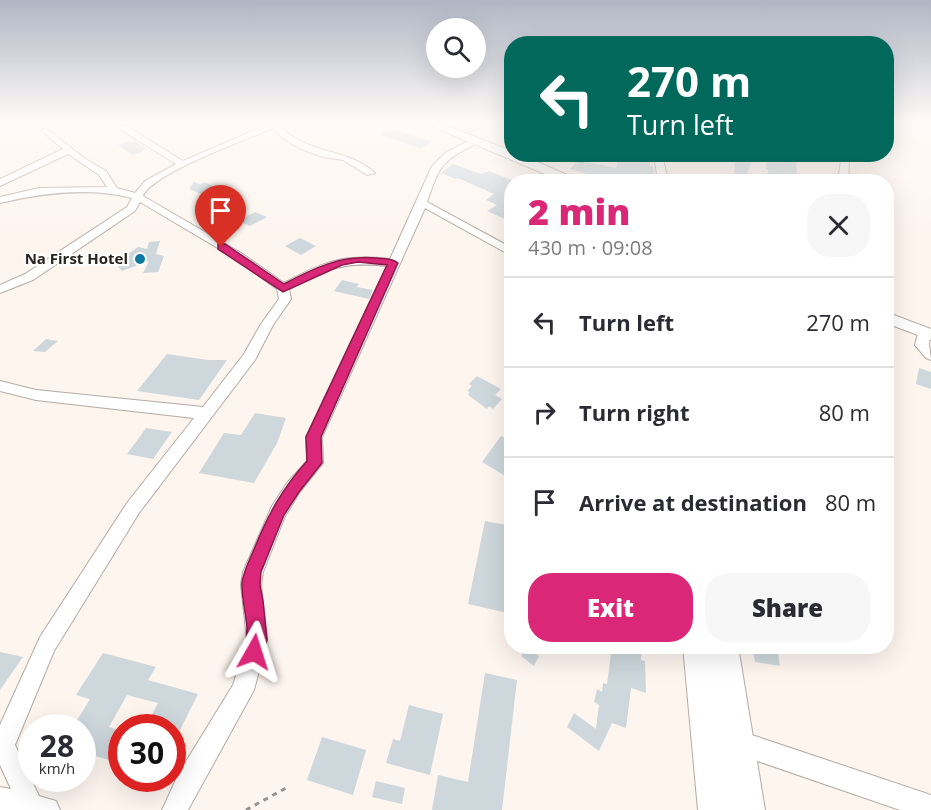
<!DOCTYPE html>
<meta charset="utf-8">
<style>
:root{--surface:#fff;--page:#f7f7f7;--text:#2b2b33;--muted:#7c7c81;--line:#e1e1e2;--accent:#db2777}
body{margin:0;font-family:"Open Sans",sans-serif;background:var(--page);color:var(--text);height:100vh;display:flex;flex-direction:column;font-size:22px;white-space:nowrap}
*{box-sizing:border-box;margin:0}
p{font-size:20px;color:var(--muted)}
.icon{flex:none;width:33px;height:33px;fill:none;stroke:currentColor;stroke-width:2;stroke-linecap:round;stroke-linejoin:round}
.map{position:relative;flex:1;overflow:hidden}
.drawer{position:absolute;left:504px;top:174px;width:390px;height:480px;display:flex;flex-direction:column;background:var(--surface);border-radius:24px;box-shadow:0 6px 24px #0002}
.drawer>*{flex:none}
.banner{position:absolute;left:504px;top:36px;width:390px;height:126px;border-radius:24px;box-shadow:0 6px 24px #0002;background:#00695c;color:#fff;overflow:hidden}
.buttons{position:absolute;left:426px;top:18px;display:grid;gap:12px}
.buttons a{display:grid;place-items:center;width:60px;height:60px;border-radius:50%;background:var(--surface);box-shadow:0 6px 24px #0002;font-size:30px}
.speed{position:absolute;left:18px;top:714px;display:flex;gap:12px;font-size:30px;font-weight:700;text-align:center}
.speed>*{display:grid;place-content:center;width:78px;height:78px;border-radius:50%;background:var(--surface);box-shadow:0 6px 24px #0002;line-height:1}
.speed small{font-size:15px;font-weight:400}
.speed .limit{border:9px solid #d22;background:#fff;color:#111}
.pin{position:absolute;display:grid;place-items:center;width:51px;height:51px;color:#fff;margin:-62px -26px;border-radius:50% 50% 50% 0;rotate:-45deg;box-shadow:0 0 6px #0007}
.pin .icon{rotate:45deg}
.me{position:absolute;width:66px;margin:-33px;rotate:6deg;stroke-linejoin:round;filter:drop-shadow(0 0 4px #0008)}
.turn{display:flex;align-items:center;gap:21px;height:126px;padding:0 24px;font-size:27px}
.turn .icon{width:78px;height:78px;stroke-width:2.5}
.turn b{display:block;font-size:42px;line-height:51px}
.round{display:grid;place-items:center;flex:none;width:63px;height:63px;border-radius:24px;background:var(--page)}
.overview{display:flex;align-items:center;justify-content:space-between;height:102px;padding:0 24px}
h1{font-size:36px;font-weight:800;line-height:45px;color:var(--accent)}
.action{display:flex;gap:12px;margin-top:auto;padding:12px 24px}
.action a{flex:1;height:69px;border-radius:24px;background:var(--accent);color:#fff;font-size:24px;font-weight:800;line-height:69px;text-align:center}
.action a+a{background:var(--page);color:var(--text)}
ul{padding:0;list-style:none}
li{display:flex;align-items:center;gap:18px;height:90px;padding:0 24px;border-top:2px solid var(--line)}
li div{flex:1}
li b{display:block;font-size:22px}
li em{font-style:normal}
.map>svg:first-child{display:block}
</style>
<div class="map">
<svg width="931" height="810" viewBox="0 0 931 810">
<rect width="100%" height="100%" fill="#fef5ef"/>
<path fill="#cdd7dc" d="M469,121h28l-26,12 -16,-6z
M396,130l36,12 -12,6 -40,-13z
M134,141l13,8 -15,6 -14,-10z
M784,154h12l1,28h-33l5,-12 -3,-1 1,-14 16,1z
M618,158l32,3v5h3l2,16h-20l-44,-7 -21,-6 5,-5 12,-2 29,6z
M735,159l17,1 -8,22h-10z
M453,164l28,10 8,-3 23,9v35l-7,4 -18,-8 10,-6 -11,-5 8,-6 -36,-16 -2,1 -15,-6z
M194,182l6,2 4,-2 12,5 -5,2 17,7 -11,5 -28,-12z
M255,212l12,5 -17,9 -12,-5z
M300,238l16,8 -15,9 -16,-9z
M160,241l-4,13 8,2 -6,16 -15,1 6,-12 -27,10 -7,-8 23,-16 9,2 2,-7z
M342,280l17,4 -6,7 4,-4 16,3 -4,9 -35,-8z
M46,339l12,2 -13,11 -12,-1z
M167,354l41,6h19l-28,40 -62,-9z
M919,368l12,4v17l-15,-5z
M477,376l24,13 -6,6 7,4 -9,10 -4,-3 -2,3 -19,-14 2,-3 -3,-1 5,-5 -3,-2z
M255,413l31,5 -9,25 -23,40 -55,-10 25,-40 17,2z
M146,428l26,4 -19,27 -26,-5z
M501,436l11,5v39l-30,-18z
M485,521l27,5v88l-44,-10z
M612,646h30l-1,14 4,1 1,32 -15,-5 -5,40 -14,-5 -13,28 -32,-24 7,-14 22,16 3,-24 -5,-3 3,-13 5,3 1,-9 4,1z
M527,647l12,9 -5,10 -13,-10z
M752,648l26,5 2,13 -25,-4z
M0,652l23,5 -23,33z
M103,653l53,14 -8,13 50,14 -26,52v-18h-27l13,-25 -31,-8 -18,32 13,4v33l-40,-12v-28l-6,-2 14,-23 -14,-4z
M485,673l32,7 -15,130h-70l6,-35 30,7z
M409,705l34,9 -13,61 -44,-12 7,-24 7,2z
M322,737l44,13 -13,45 -46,-15z
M376,781l29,7 -3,16 -30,-7z"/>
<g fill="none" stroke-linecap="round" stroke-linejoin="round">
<defs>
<path id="minor" d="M276,121h10l-7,4c29,31 68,22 96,48l-8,2 -24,-15 -20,-3 -22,-8 -19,-11 -9,-10c-27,12 -118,44 -130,68l98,57 43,30c41,-22 59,-29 106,-24l42,-93 13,-13 25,-13 4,3 -1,2c-33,17 -34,23 -46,57l85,46v8l-87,-48 -103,229 1,26 -24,30 -14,23 -22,56 -2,13 6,55 -13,50 -66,120h-26l17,-37 54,-88 14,-45 -6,-55 2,-13 29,-66 15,-23 20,-22 -1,-24 81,-171c-44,-5 -60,3 -98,23l2,10 -18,26 -18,35 -116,153 -85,138 -39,94 24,51 17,5 4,9h-60v-23l11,2 -11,-24v-40l40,-88 87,-134 67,-85 -158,-18 -36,-9v-10l36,9 167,17 41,-53 17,-30 18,-25 -2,-10 -44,-32 -93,-55 -5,9 -102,69 -33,13v-8l25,-11 102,-67 5,-9c-43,-11 -89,-5 -132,5v-6l39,-9 68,-1 -8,-12 -31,-21 -68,32v-7l63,-30 -20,-17 -1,-2 4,-2 38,30 22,13 11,17 18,5 10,-12 31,-17 -55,-34v-4h6l56,35z
M543,154h46l1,4 -8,4 -36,-3 -3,-1z
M654,154h8l6,28h-10z
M837,154h9l3,6 -1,22h-10l3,-22z
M925,329l6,3 -2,12 2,16 -5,-2 -11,-13 3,-12z
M737,730l194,65v15h-31l-163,-56 -8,-4 -4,-8 4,-8z"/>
<path id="major" d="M886,312l45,17v11l-45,-17z"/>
<path id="highway" d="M419,121h15l78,30v3h7l64,28h-19z
M683,646h55l27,164h-67z"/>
</defs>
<use href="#minor" stroke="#b3aba5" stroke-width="2"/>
<use href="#major" stroke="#b3aba5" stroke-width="2"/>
<use href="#highway" stroke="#b3aba5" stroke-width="2"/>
<path stroke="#99938f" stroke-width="3" stroke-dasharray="5 5" stroke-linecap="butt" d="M246,810l40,-22"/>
<use href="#minor" fill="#fff" fill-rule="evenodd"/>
<use href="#major" fill="#fff" fill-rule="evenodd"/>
<use href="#highway" fill="#fff" fill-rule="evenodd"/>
</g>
<linearGradient id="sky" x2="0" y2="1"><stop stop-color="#afb6c4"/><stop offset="0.52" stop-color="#fffaf8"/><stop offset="1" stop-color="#fffaf8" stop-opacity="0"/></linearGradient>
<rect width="931" height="234" fill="url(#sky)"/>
<path fill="#db2777" stroke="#8e194d" stroke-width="1.5" d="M218,244h7l59,40c30,-16 57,-29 92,-26 8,1 17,0 22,5l-77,174 1,26 -23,29 -15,23 -23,57 -1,13 3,16 4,39 -6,19 -7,3 -7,-3c-4,-9 0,-20 0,-31 -1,-13 -6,-35 -5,-46 2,-12 8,-23 13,-35 14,-34 27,-58 52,-86l-1,-24 81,-172 -29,-3 -16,3 -59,27 -65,-43z"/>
<circle fill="#0e78a3" stroke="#fff" stroke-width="2" cx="140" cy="259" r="6"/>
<g text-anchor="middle" stroke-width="4.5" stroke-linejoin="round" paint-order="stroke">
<g font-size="15" font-weight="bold" fill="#272422" stroke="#fff" text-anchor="end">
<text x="128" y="264">Na First Hotel</text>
</g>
</g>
</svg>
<div class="buttons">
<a><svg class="icon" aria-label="search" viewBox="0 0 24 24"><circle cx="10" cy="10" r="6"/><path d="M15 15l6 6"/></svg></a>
</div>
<div class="speed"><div>28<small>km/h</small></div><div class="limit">30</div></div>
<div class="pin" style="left:221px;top:247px;background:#d93025"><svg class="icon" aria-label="arrive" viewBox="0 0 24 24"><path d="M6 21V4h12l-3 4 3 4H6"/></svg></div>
<svg class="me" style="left:254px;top:652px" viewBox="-20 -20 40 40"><path d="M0-17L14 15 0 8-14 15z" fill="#db2777" stroke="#fff" stroke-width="4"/></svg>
<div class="banner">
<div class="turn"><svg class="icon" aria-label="left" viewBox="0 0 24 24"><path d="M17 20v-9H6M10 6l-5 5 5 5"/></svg><div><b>270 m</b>Turn left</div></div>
</div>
<section class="drawer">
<div class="overview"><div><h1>2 min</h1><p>430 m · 09:08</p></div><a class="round"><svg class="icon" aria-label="close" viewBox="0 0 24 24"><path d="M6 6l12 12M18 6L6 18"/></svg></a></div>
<ul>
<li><svg class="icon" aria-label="left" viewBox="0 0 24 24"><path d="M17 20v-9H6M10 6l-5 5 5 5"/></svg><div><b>Turn left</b></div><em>270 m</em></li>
<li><svg class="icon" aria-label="right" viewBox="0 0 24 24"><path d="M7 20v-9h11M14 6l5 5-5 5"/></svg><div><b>Turn right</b></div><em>80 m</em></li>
<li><svg class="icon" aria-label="arrive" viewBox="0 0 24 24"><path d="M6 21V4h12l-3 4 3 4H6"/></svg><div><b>Arrive at destination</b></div><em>80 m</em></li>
</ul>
<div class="action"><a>Exit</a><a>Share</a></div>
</section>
</div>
